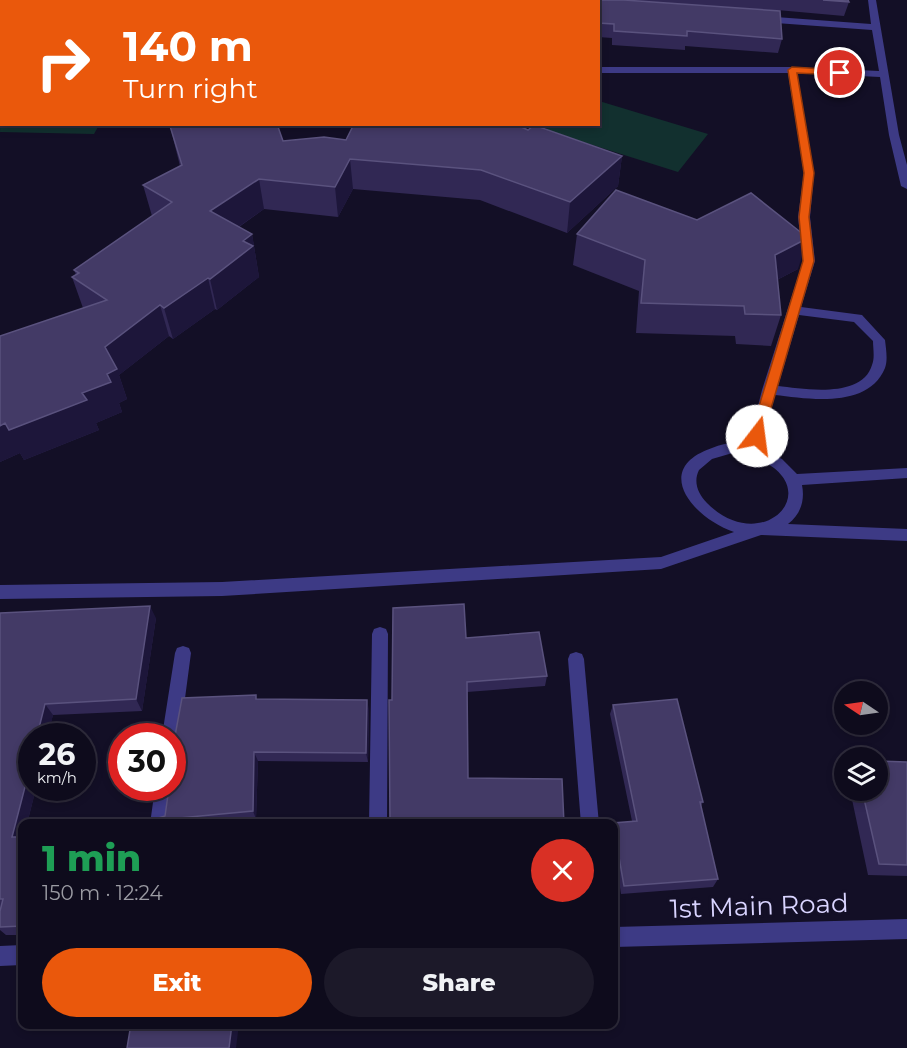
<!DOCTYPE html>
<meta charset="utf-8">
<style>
:root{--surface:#0e0b1c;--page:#1c1929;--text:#f1f3f6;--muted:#9b9ba3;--line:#2e2b3b;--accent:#ea580c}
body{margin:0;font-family:Montserrat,sans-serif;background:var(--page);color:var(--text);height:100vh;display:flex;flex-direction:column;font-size:22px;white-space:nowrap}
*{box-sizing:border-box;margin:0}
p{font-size:20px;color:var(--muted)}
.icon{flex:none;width:33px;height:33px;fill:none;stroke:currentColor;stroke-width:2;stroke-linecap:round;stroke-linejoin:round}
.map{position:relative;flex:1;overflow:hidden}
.panel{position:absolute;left:18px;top:819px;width:600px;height:210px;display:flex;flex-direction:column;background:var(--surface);border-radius:12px;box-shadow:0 3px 9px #0003,0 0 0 2px var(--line)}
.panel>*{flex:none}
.banner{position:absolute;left:0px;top:0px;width:600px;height:126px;box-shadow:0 3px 9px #0003,0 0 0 2px var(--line);background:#ea580c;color:#fff;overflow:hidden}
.needle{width:39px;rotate:283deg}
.fabs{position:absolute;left:834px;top:681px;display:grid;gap:12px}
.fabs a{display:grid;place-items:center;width:54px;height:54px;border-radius:50%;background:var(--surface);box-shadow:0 3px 9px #0003,0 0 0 2px var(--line);font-size:30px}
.speed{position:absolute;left:18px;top:723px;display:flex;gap:12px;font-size:30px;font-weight:700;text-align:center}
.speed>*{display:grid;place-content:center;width:78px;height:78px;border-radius:50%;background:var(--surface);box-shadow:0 3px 9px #0003,0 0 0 2px var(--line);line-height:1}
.speed small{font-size:15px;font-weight:400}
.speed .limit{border:9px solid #d22;background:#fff;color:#111}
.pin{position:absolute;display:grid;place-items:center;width:51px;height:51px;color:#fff;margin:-26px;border:3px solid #fff;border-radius:50%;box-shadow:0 2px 6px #0007}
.me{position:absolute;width:66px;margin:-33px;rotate:15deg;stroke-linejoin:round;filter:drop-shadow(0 0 4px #0008)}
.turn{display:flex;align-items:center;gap:21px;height:126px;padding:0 24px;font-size:27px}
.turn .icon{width:78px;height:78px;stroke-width:2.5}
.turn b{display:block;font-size:42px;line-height:51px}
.round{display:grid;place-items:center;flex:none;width:63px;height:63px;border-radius:32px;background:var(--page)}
.summary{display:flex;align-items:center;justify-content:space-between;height:102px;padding:0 24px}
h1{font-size:36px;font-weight:800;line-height:45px;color:#1e9e55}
.primary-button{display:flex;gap:12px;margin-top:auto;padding:12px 24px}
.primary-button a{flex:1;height:69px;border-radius:36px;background:var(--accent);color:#fff;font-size:24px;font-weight:800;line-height:69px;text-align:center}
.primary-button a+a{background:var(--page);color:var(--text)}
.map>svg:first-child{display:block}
</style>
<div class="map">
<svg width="907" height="1048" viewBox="0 0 907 1048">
<rect width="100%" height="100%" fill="#130f26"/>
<path fill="#12302f" d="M599,101l109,33 -30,38 -133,-42 5,-5 48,-1z
M1,104l1,20 97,1 -5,9 -94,-2z"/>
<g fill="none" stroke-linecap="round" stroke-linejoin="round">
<path fill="#3d3a85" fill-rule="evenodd" d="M88,0h8l-9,2z
M868,0h8l23,135 8,30v24l-6,-3 -12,-51 -9,-58 -83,-4 17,100 -4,44 5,44 -14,46 61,8 23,25c1,9 3,20 0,28 -17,41 -76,31 -110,27l-14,54 21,10 15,15 110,-6v10l-105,7c3,15 -1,29 -14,39l119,5v12l-146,-6 -100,34 -439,27 -222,3v-14l222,-3 439,-25 73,-25c-41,-14 -83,-63 -22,-84 13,-5 23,-7 36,-3l14,-55 41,-129 -5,-44 6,-44 -16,-100h-190v-6h194l87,4 -7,-41 -110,-8 -5,-3 5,-3 109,8zM799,315l55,7 19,19c0,7 2,17 -1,24 -10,34 -68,24 -94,21zM736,452c104,24 31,111 -29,51 -9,-9 -14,-21 -8,-33l13,-11z
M0,55h2v6h-2z
M2,81v7h-2v-6z
M380,627l6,2 2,5 -1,190h-18l3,-190 2,-5z
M183,646l6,2 2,5 -11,83 -3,6 -5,1v-7h-10l13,-83 2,-5z
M576,652l6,2 2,5 15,165h-18l-13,-165 2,-5z
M172,787l1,1 -5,36h-18l5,-36z
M907,919v20l-293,8v-20z
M22,945v20l-22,1v-20z"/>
</g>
<path fill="#312854" d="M289,0h559l1,2 -5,14 -67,-6 5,29 -4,14 -93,-7v4l-73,-5v-7l-14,-1v-35z
M170,126l113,15 63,-1 182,-10 94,26 -4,30 -51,47 -87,-33 -127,-11 -15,28 -74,-8 -25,18 13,7 7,43 -42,33 -2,-1 -42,30 -4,-3 -50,39 8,24 -8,4 3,9 -26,11 3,7 -75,30 -4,-7 -20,9v-126l83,-28 -11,-31 4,-2 -2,-5 78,-54 -9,-31 37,-19z
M577,234l221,35 -21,11 4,35 -10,31 -35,-2 -1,-8 -99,-3 3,-42 -66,-26z
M0,613l156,5 -14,93 -89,4 -21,73h4l-9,36h-5v111h-16l-6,-5z
M466,638l81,38 -2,10 -78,6 -77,132 2,-124z
M257,699l112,10 -1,53 -110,-1 -2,58 -43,5h-53l-2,-4 7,-4z
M613,705l90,97 -2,4 17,73 -5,8 -92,7 -7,-47v-23l18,-3 -22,-107z
M907,762v114l-39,-1 -18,-85h28z"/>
<path fill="#1d163a" d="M622,156l-4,30 -51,47 3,-31z
M350,159l3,30 -15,28 -3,-30z
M259,179l5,30 -47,33 -7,-31z
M252,234l7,43 -42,33 -7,-31 33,-38z
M808,238l-10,31 -33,17 10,-31z
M208,278l7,31 -42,30 -9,-31z
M160,305l9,31 -50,39 8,24 -8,4 3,9 -26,11 3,7 -75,30 -4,-7 -20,9v-36l82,-33 25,-19 -2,-27z
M150,606l6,12 -14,93 -6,-12z
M367,700l2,9 -1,53 -2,-9z
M45,704l8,11 -5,21h-11z
M254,752l4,9 -2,58 -3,-8z
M32,760v28h4l-9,36h-5v19l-10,-6z
M232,1024h7l-3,24h-7z"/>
<path fill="#433a66" stroke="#5a527e" stroke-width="1.5" d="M289,0h335l156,11 2,28 -95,-8v5l-73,-5v-7l-16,-1v-21h-310z
M823,0h25l1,2z
M175,124h102l6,17 41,-4 22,3 8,-16h161l13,6 6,-5 88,31 -52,46 -89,-32 -131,-11 -15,28 -76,-8 -49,32 42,23 -9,7 10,5 -43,33 -2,-1 -44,30 -4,-3 -55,42 12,22 -10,5 4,8 -29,11 5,7 -78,30 -4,-7 -5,3v-90l107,-36 -35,-23 7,-4 -5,-3 98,-68 -29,-17 39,-20 -12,-39z
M616,190l81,30 54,-27 57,45 -33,17 6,60 -36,-1 -1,-8 -103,-3 4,-43 -68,-26z
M464,604l2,34 73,-6 8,44 -80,6 1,96 94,1 2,45h-174l-1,-124h3l1,-92z
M150,606l-14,93 -91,5 -8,32h-5v24l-20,77h10v89l-22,1v-16l3,-12h-3v-286z
M256,695v4l111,1 -1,53 -112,-1 -1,59 -95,9v-2l7,-2 4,-28h3v-36l10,-54z
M677,699l26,103h-3l18,77 -94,7 -11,-63 24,-2 -24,-116z
M878,761l29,1v103l-28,-1 -17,-74h16z
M131,1024h101l-3,24h-102z"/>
<path fill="#ea580c" stroke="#983908" stroke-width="1.5" d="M792,67l48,3 5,3 -5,2 -43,-2 17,100 -5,44 5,44 -51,175 -6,5 -7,-5 53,-175 -4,-44 5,-44 -16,-103z"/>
<g text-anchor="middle" stroke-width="6" stroke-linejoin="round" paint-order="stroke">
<g font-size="26" fill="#d9d4ff" stroke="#130f26">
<text transform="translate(759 906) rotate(-2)" y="9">1st Main Road</text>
</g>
</g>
</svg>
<div class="fabs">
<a><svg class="needle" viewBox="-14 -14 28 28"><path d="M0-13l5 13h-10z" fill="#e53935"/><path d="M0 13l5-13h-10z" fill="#9b9ba3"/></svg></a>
<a><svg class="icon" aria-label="layers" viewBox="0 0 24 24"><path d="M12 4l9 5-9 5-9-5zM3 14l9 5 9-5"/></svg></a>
</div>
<div class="speed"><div>26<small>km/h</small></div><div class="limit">30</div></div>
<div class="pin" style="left:840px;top:73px;background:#d93025"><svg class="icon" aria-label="arrive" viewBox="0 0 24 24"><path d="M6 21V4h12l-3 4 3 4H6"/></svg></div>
<svg class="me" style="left:757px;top:436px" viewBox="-20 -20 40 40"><circle r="19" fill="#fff"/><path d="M0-13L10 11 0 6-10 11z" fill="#ea580c"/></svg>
<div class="banner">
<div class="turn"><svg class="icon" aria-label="right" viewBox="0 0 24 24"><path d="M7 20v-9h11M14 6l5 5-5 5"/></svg><div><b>140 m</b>Turn right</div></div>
</div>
<section class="panel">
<div class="summary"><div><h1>1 min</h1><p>150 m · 12:24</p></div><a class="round" style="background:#d93025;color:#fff"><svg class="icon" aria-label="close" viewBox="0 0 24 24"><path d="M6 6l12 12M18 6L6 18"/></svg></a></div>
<div class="primary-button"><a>Exit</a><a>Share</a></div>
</section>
</div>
